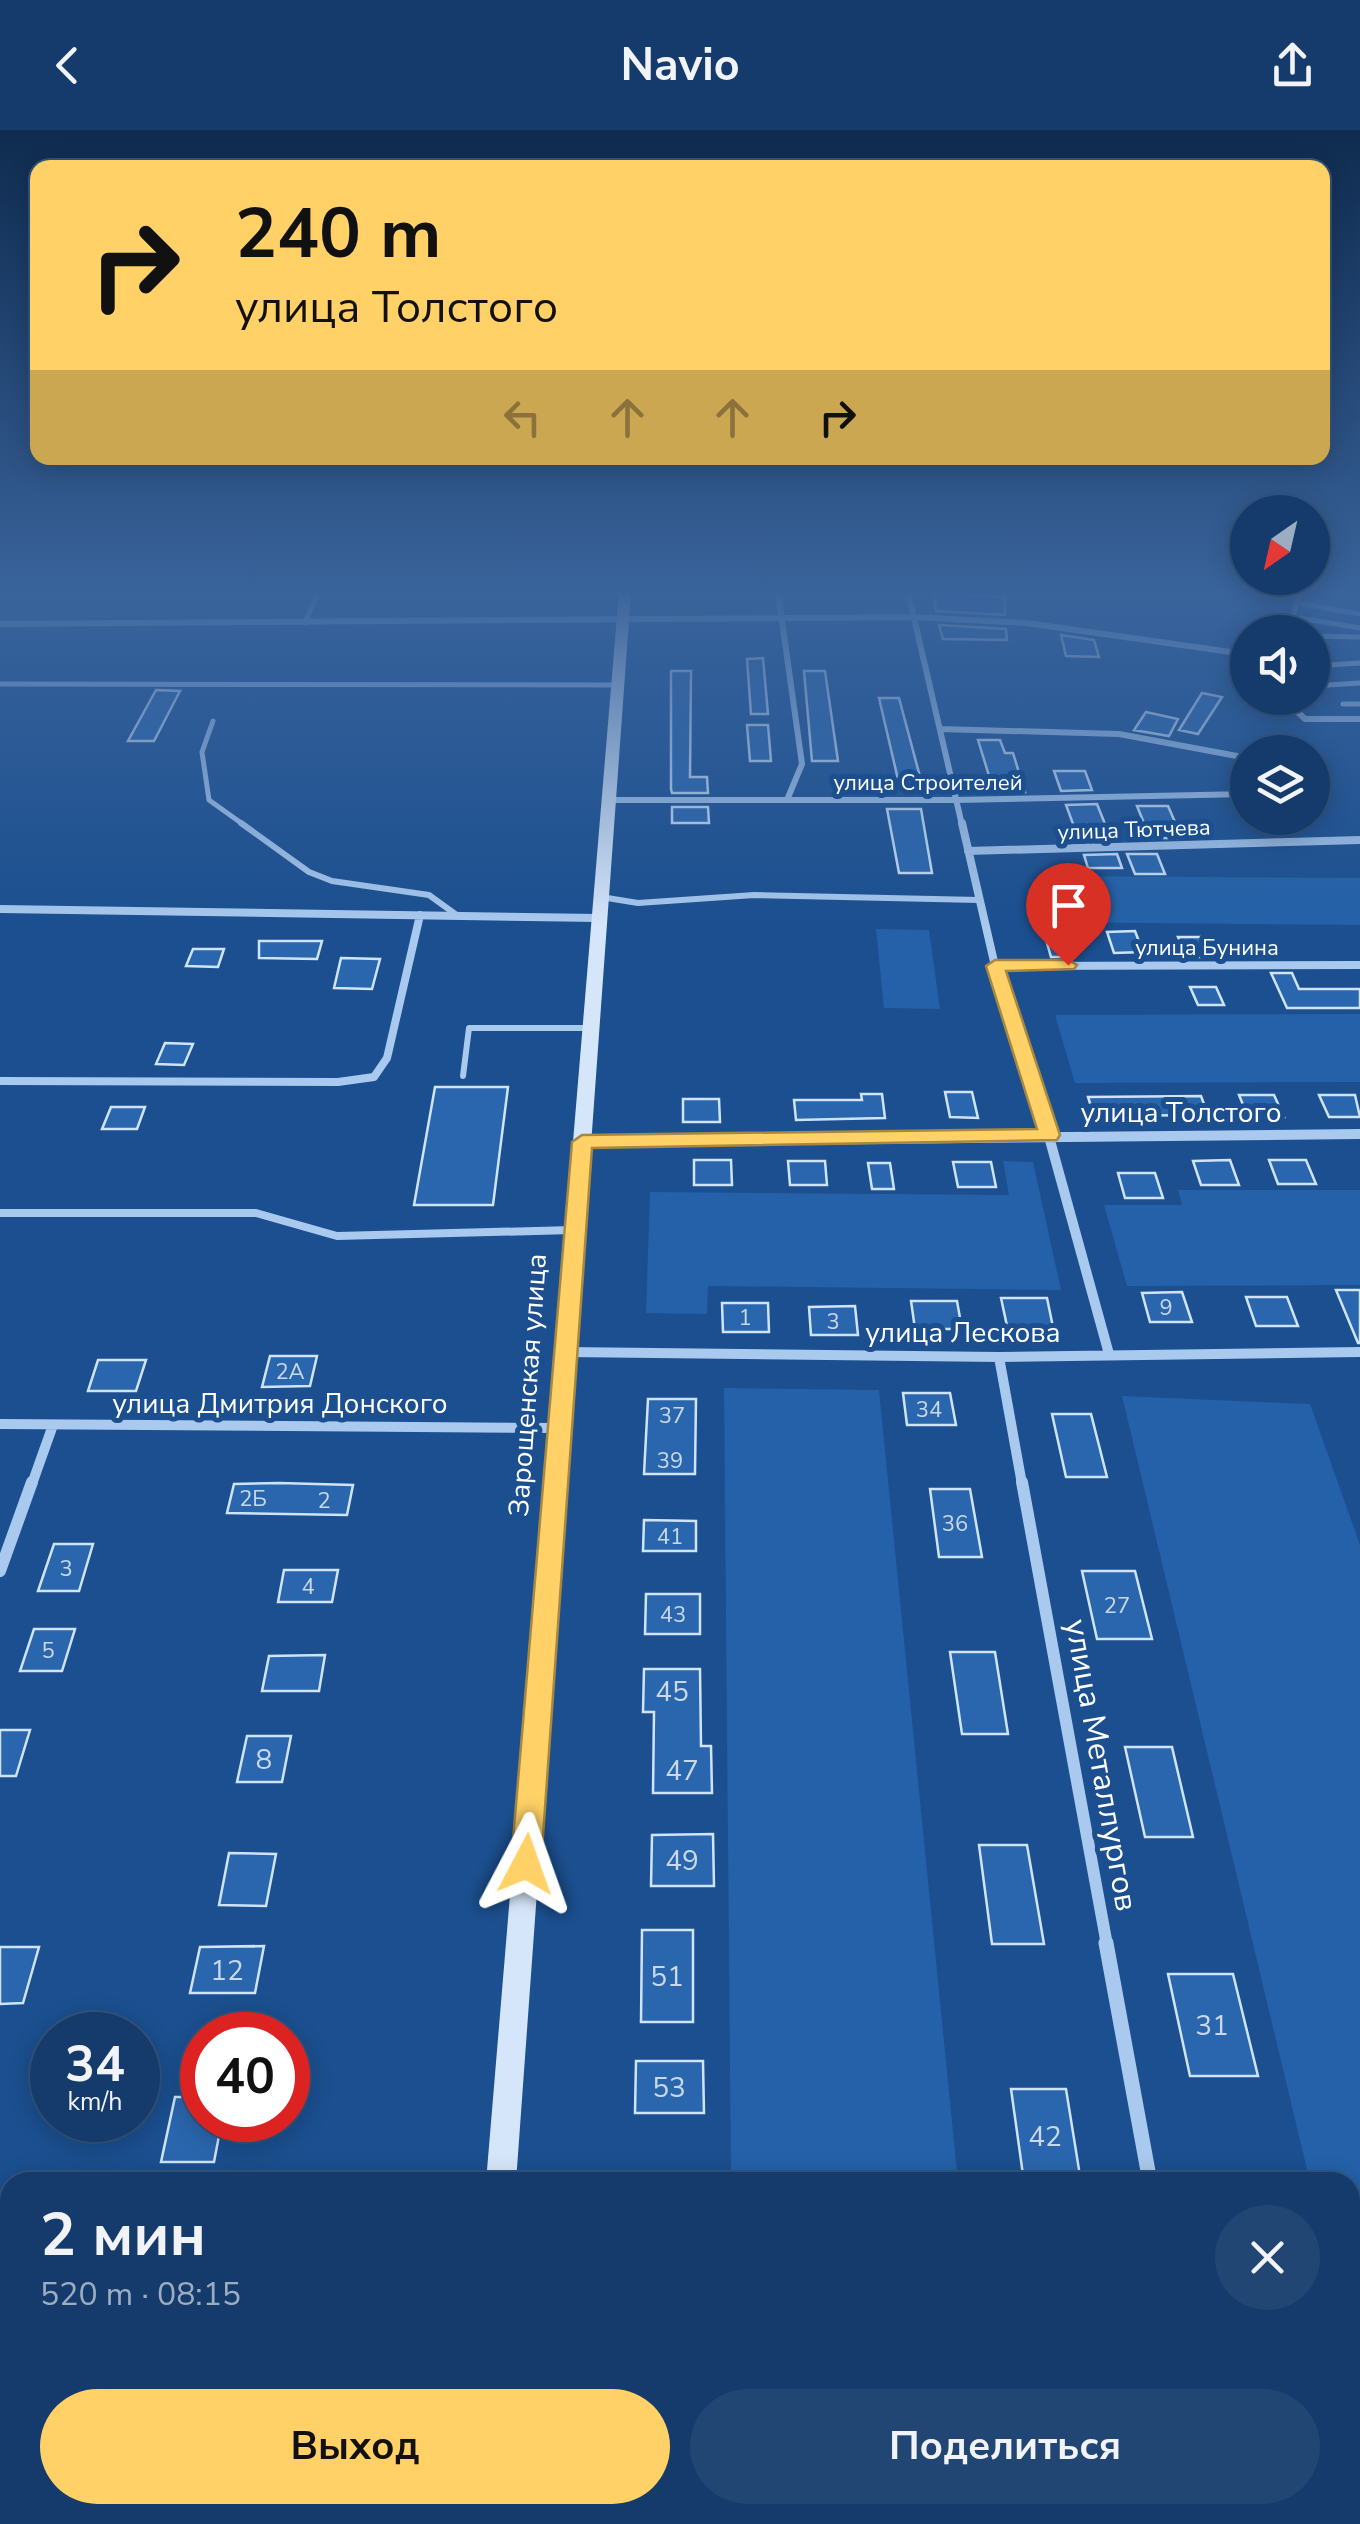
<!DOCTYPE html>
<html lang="ru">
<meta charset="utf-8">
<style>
:root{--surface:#143b6b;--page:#214673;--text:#f1f3f6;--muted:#9dadc1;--line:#33557e;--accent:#ffd166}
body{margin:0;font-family:"Nunito Sans",sans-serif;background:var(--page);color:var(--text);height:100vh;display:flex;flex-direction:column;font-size:38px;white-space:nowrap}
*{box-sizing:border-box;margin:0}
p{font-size:32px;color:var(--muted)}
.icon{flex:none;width:55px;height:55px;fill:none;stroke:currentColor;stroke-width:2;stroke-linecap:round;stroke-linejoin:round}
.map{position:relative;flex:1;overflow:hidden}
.drawer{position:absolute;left:0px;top:2042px;width:1360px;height:352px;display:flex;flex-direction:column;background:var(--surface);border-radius:30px 30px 0 0;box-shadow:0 5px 25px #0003,0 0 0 2px var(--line)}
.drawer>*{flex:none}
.hud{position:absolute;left:30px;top:30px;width:1300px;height:305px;border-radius:20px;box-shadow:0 5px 25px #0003,0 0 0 2px var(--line);background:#ffd166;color:#111;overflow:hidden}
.needle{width:65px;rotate:214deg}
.buttons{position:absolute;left:1230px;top:365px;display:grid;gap:20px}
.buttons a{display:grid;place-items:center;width:100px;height:100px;border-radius:50%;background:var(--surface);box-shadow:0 5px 25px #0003,0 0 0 2px var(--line);font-size:50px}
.speed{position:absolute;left:30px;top:1882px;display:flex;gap:20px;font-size:50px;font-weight:700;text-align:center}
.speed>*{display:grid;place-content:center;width:130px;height:130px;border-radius:50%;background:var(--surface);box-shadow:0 5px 25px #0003,0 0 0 2px var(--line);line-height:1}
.speed small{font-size:25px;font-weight:400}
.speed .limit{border:15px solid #d22;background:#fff;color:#111}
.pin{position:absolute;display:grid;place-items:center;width:85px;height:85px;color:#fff;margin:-102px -42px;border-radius:50% 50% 50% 0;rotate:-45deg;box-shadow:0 0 10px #0007}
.pin .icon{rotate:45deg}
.me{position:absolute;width:110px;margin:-55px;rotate:4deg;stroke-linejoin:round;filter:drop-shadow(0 0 8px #0008)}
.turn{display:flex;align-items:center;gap:35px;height:210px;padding:0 40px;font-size:45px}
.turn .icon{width:130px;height:130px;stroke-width:2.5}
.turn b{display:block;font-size:70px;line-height:85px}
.lanes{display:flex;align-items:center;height:95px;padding:0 40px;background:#0003;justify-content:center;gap:50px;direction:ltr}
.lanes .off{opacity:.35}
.round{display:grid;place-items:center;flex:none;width:105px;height:105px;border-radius:52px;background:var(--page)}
.head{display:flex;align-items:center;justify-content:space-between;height:170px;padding:0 40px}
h1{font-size:60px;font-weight:700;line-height:75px}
.button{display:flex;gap:20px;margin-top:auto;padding:20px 40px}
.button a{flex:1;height:115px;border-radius:60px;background:var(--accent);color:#111;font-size:40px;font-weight:700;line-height:115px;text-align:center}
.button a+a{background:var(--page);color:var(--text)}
header{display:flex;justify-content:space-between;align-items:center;height:130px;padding:0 40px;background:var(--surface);font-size:45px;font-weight:700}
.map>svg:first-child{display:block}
</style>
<header><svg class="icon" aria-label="back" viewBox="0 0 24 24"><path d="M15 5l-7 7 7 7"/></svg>Navio<svg class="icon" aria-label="share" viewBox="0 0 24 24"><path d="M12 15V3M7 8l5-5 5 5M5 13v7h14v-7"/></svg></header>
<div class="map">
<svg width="1360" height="2394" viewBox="0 0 1360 2394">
<rect width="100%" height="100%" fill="#1b4f8f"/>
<path fill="#2461a8" d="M1055,746l305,2v47l-324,-3 -8,-33 31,1z
M876,799l53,1 11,79 -56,-1z
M1360,884v68l-285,1 -20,-68z
M1003,1031l30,1 28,128 -353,-4 -1,28 -61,-1 4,-121 359,3z
M1178,1060h182v95l-233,1 -23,-81h78z
M724,1258l155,2 79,792h-227z
M1122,1266l188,8 50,141v848l-10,-41v-170h-40z"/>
<path fill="#2a66ad" stroke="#cfe3fa" stroke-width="2.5" d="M934,464l71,3v18l-69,-4z
M939,495l67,4 1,11 -64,-1z
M1061,505l33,5 5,17 -33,-1z
M763,528l5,56h-17l-4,-55z
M671,541h20l-1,106h17l1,16h-36l-1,-4z
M804,541h21l13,90h-26z
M156,560l24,1 -26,50h-26z
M1202,563l20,4 -24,37 -19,-4z
M879,568h20l24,90h-23z
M1146,582l32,7 -9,17 -35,-6z
M747,595h21l3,36h-21z
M978,610h22l5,13h8l12,39h-31z
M1054,641h31l7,19 -31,1z
M1097,674l14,35 -32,1 -13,-35z
M1137,676h31l14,32h-32z
M672,677h36l1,16h-37z
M887,679h34l11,64h-33z
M1117,724l5,14h-34l-4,-13z
M1127,724h30l8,20h-30z
M1135,801l8,21 -29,1 -7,-21z
M1045,806h21l7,21h-22z
M1178,807h31l8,20h-30z
M259,811h63l-5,18 -58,-1z
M193,819h31l-6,18 -32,-1z
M341,828l39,1 -8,30 -38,-1z
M1271,843h21l7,16h61v19h-73z
M1190,857h26l8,18h-26z
M165,913l28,1 -9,21 -28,-1z
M435,957h73l-15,118h-79z
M945,962h27l6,26 -28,-1z
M861,964h21l3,24 -89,2 -2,-20h68z
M1239,965h35l10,22h-36z
M1319,965h36l5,22h-31z
M1201,966l7,19 -114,1 -6,-19z
M683,969h36l1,23h-37z
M111,977h34l-8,22h-35z
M694,1030h37l1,25h-38z
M1230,1030l9,25h-38l-8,-24z
M1269,1030h37l10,24h-38z
M788,1031h37l2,24h-37z
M953,1032h38l5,25h-38z
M868,1033h22l4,26h-22z
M1118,1043h37l8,25h-38z
M1336,1160h24v53h-2z
M1182,1162l10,30h-42l-8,-29z
M1246,1167h41l11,29h-42z
M1001,1168h46l6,29 -46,-1z
M911,1171h46l5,28h-47z
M722,1173h46l1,29h-46z
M855,1176l3,29h-47l-2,-28z
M270,1226h47l-7,30 -48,1z
M98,1230h48l-10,31h-48z
M903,1263h47l6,32h-49z
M648,1269h48l-1,75h-51z
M1052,1284h39l16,63h-41z
M279,1353l74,2 -6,30 -120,-2 7,-29z
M930,1359h40l12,68h-43z
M644,1390l52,1v30h-53z
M54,1414h39l-14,47h-41z
M284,1440h54l-6,32h-54z
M1082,1441h53l17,68h-55z
M646,1464h54v40h-55z
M34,1499h41l-13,42h-42z
M950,1522h45l13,82h-46z
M325,1525l-6,36h-57l7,-35z
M644,1539h56l1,77h10l1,47h-59l1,-81h-11z
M0,1600h30l-14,46h-16z
M247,1606h44l-9,46h-45z
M1125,1617h47l21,90h-48z
M713,1704l1,52h-63l1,-51z
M979,1715h48l17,99h-52z
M229,1723l47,1 -10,52 -47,-1z
M642,1800h51v92h-52z
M264,1816l-9,47h-65l10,-46z
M0,1817h39l-16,56 -23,1z
M1168,1844h65l25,102h-68z
M636,1931h67l1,52h-69z
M1011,1959h55l15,93h-57z
M175,1967h27v23h20l-8,42h-53z"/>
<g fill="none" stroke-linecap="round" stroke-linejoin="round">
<path stroke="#a9c9ee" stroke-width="5" d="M1297,473l63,11
M1293,487l67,11
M305,493l13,-31
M1289,502l11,-40
M1312,506l48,1
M1312,536l48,-3
M0,554l617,1
M1312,556l48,-3
M1343,574h17
M213,591l-11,31 7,48 35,25"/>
<path stroke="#a9c9ee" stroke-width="6" d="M241,693l68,49 23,9 97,14 29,21
M601,767l37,6 116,-8 225,5
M463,946l6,-48h122"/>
<path stroke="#a9c9ee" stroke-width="8" d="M0,1083h256l81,23 236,-6"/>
<path stroke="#a9c9ee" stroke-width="6" d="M778,462l24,172 -15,36
M908,462l54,233
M1194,462h21
M0,494l914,-7 112,6 212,30 10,9
M1283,568l22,21h55
M940,599l179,5 118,22 11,6
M608,670h348l292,-6"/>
<path stroke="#a9c9ee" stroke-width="8" d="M962,693l33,143 48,151
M968,721l392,-11
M0,779l599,9
M995,836l365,-1
M0,951l338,1 36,-5 13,-19 33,-143"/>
<path stroke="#a9c9ee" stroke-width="10" d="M1043,985l66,239
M583,1012l777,-8
M566,1222l433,5 361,-5
M999,1227l23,127
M0,1294l558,4
M32,1354l21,-59"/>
<path stroke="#a9c9ee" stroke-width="12" d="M1022,1352l85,463
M0,1441l32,-89"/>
<path stroke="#a9c9ee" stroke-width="15" d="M1106,1813l44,239
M1214,2385l2,9"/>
<path fill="#d6e6fa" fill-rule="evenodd" d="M619,462h12l-115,1590h-30z
M459,2385h34l-1,9h-34z"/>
</g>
<linearGradient id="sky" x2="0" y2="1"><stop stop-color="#0f2b4f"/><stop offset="0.58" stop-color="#39639b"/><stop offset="1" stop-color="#39639b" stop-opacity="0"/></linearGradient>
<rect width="1360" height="797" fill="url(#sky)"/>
<path fill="#ffd166" stroke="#a68842" stroke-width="2.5" d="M1068,830l9,5 -3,4 -68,2 54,164 -3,5 -465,8 -51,716 -5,11 -10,4 -11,-4 -4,-11 61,-722 10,-7 455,-6 -51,-163 9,-6z"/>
<g text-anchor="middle" stroke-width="10" stroke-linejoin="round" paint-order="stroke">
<g font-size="22" fill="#fff" stroke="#1b4f8f">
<text x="928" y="660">улица Строителей</text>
<text transform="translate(1134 699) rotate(-2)" y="8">улица Тютчева</text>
<text x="1207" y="825">улица Бунина</text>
</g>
<g font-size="22" fill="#cad9ea">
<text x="1166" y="1185">9</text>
<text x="745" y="1195">1</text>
<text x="833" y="1199">3</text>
<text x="290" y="1249">2А</text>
<text x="929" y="1287">34</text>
<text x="672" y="1293">37</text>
<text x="670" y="1338">39</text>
<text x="253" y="1376">2Б</text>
<text x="324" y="1378">2</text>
<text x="955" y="1401">36</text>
<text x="670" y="1414">41</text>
<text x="66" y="1446">3</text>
<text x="308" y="1464">4</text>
<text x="1117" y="1483">27</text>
<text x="673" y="1492">43</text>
<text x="48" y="1528">5</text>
</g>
<g font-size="28" fill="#fff" stroke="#1b4f8f">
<text x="1181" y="992">улица Толстого</text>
<text x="963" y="1212">улица Лескова</text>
<text transform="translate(527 1255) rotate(-86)" y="10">Зарощенская улица</text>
<text x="280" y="1283">улица Дмитрия Донского</text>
</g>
<g font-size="28" fill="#cad9ea">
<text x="672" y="1571">45</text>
<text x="264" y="1639">8</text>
<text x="682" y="1650">47</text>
<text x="682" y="1740">49</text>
<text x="227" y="1850">12</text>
<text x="667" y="1856">51</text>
<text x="1212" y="1905">31</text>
<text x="669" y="1967">53</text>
<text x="1045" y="2016">42</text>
</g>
<g font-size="32" fill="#fff" stroke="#1b4f8f">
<text transform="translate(1102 1635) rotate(80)" y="11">улица Металлургов</text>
</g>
</g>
</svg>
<div class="buttons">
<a><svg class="needle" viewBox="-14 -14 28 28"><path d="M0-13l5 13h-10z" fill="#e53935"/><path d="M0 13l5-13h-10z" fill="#9dadc1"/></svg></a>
<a><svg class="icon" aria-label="sound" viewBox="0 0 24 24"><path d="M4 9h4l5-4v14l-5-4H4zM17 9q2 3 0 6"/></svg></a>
<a><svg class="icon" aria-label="layers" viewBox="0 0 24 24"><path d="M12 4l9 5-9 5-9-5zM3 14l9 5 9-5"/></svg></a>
</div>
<div class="speed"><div>34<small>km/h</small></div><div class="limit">40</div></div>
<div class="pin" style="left:1068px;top:835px;background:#d93025"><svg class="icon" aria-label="arrive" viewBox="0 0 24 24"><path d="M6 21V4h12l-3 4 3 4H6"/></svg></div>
<svg class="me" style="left:526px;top:1734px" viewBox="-20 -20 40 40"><path d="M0-17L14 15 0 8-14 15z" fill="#ffd166" stroke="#fff" stroke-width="4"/></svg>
<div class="hud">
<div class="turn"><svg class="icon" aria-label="right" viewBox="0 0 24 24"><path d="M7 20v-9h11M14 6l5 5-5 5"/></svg><div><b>240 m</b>улица Толстого</div></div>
<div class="lanes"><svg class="icon off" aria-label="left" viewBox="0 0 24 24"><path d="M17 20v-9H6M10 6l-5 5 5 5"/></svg><svg class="icon off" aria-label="ahead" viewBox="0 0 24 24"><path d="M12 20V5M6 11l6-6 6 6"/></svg><svg class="icon off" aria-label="ahead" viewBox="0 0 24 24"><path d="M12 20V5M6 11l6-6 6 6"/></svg><svg class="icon" aria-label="right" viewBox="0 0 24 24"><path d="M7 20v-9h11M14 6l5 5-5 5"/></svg></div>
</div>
<section class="drawer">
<div class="head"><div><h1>2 мин</h1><p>520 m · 08:15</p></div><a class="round"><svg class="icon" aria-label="close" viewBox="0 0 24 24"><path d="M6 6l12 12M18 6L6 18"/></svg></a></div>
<div class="button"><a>Выход</a><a>Поделиться</a></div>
</section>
</div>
